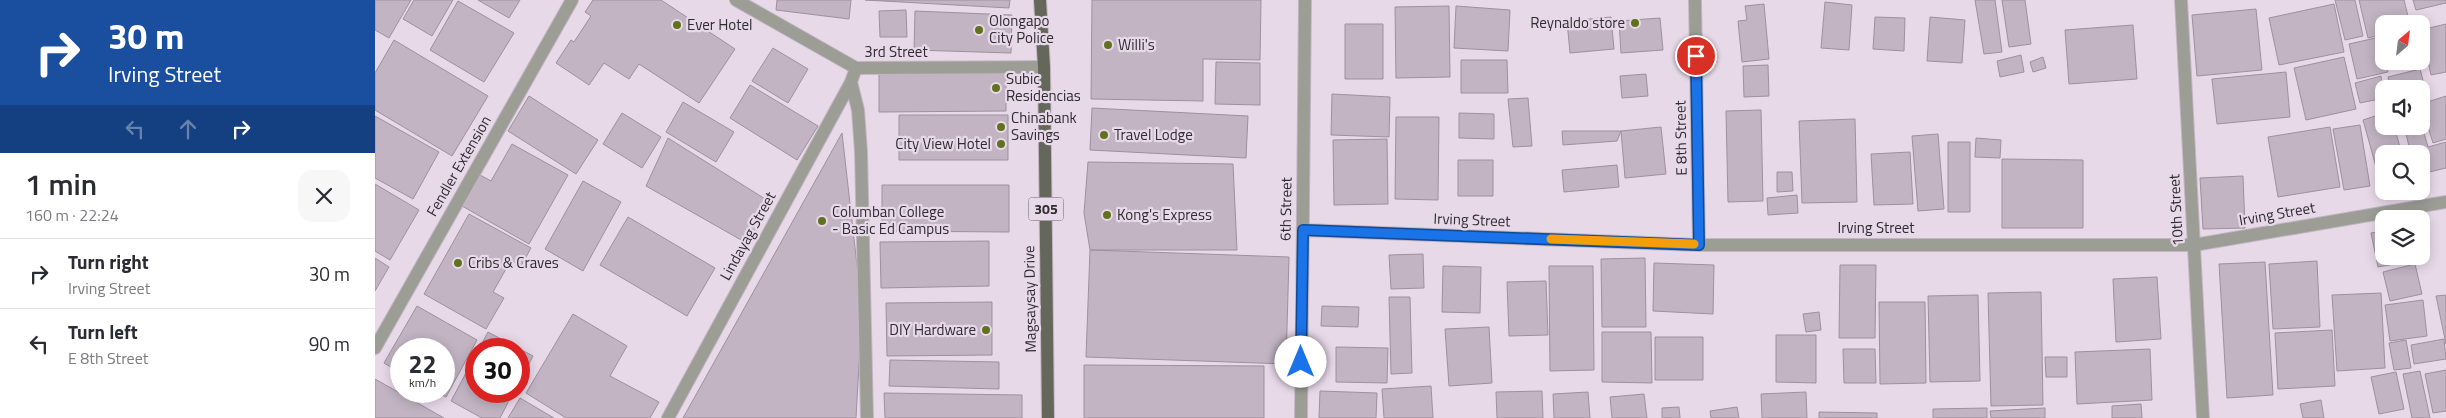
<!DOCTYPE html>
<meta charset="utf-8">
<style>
:root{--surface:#fff;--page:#f7f7f7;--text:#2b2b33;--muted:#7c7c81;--line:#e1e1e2}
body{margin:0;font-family:"Titillium Web",sans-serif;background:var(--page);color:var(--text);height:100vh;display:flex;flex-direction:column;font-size:19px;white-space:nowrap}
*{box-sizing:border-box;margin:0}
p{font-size:16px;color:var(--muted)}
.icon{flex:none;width:28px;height:28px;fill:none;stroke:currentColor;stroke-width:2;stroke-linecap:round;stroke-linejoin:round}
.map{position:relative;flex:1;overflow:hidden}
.drawer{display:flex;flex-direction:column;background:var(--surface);width:375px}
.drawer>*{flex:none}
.hud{background:#1a4fa0;color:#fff;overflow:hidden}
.needle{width:32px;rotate:28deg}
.tools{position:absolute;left:2000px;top:15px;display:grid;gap:10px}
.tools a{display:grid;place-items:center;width:55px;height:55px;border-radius:10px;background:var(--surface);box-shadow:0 2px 12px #0003;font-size:25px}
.speed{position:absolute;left:15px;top:338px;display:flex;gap:10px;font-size:25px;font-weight:700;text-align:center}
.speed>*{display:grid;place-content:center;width:65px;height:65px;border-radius:50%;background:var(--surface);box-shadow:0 2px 12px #0003;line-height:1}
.speed small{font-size:12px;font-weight:400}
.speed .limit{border:8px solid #d22;background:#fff;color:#111}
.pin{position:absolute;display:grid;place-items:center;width:42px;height:42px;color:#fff;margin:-21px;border:2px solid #fff;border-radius:50%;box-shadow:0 1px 5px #0007}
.me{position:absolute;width:55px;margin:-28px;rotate:0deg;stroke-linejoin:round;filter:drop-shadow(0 0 4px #0008)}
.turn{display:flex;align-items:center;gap:18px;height:105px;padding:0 25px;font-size:22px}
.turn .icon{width:65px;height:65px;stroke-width:2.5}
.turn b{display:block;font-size:35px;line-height:42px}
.lanes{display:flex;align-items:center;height:48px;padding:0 25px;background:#0003;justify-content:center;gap:25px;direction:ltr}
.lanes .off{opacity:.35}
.round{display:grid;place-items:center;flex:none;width:52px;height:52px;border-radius:15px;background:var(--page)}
.overview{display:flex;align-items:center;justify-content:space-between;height:85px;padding:0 25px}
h1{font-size:30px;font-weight:600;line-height:38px}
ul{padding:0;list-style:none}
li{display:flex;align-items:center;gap:15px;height:70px;padding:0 25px;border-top:1px solid var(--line)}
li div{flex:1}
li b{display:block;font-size:19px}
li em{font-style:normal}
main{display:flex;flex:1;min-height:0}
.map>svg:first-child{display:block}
</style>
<main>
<section class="drawer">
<div class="hud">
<div class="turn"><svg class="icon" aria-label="right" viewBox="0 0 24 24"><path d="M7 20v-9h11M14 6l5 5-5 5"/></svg><div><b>30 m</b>Irving Street</div></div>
<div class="lanes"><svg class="icon off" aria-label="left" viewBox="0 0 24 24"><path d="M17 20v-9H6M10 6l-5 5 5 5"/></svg><svg class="icon off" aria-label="ahead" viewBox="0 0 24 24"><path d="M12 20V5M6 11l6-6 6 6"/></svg><svg class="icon" aria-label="right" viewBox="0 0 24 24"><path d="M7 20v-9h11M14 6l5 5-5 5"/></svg></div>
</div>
<div class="overview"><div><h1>1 min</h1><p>160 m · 22:24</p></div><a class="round"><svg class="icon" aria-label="close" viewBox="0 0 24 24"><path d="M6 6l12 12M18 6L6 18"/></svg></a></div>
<ul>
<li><svg class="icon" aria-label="right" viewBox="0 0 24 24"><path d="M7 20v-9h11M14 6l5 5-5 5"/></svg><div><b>Turn right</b><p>Irving Street</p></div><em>30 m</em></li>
<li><svg class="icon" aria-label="left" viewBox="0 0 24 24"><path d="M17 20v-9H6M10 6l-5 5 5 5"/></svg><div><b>Turn left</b><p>E 8th Street</p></div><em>90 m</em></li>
</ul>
</section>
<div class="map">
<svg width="2071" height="418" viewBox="0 0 2071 418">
<rect width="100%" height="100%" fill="#e8d9e9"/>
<path fill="#c2b4c3" stroke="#9e909f" d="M0,0h36l-22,38 -14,-8z
M39,0h39l-21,36 -29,-17z
M103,0h42l-11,18z
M218,0h68l74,49 -36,54 -60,-39 -10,15 -25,-16 -15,22 -33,-22 15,-23 3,2 17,-26 -6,-4z
M402,0h74l-2,19 -73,-9z
M490,0h145l-1,8z
M717,0h169l-1,60 -57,-1v42l-112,-2z
M1600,0h20l7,52 -18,2z
M1627,0h23l6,44 -22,3z
M1960,0h20l8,36 -18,4z
M1984,0h45l6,24h-26v10l-16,4z
M2038,0h33v3l-30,7z
M83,1l56,32 -30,49 -54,-32z
M1450,2l27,3 -3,45 -28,-2z
M1389,4l5,55 -27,3 -4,-41 9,-1 -2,-14z
M1959,4l10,48 -65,13 -10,-47z
M1074,6l1,71 -54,1 -1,-71z
M1081,6l54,4 -2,41 -54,-3z
M1881,9l6,61 -65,6 -5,-61z
M531,10l1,27h-27l-1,-26z
M540,11l97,4 -1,38 -97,-3z
M1236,17l3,32 -44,4 -3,-32z
M1500,17l30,1 -1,33 -31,-2z
M1555,17l35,3 -3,43 -35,-2z
M1285,18l3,32 -42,3 -2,-32z
M970,24h38v55h-38z
M2071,24v48l-15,3 -10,-45z
M1758,25l4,54 -68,5 -4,-54z
M2005,37l8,35 -31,7 -8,-35z
M19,40l94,56 -36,60 -77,-46v-37z
M398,48l35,21 -20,34 -36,-22z
M1646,55l3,17 -24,5 -3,-16z
M1668,57l3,11 -13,4 -3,-10z
M1969,57l12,52 -50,11 -12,-52z
M1086,60h46l1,33h-47z
M841,62l44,1v42l-45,-1z
M1393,65l1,31 -25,1 -1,-31z
M2045,69l7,26 -6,1v-7h-30l-3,-12z
M1911,72l4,45 -73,7 -5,-45z
M504,73h127v38l-127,1z
M1271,74l2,22 -26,2 -2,-22z
M2006,76l3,22 -24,5 -5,-20z
M375,85l68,41 -21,34 -67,-42z
M957,94l58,3 -1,40 -58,-2z
M154,96l69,44 -22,34 -68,-43z
M2071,96v43l-13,4 -12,-39z
M1153,98l4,48 -19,1 -5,-48z
M308,102l51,30 -18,30 -50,-30z
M717,108l156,8 -2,42 -156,-8z
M1386,110l2,91 -35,1 -2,-91z
M247,113l39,24 -19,31 -39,-24z
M1084,113l35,1v25l-35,-1z
M2009,113v13h10l8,28h-18v19l-6,1 -15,-54z
M524,115h109v45h-109z
M0,116l64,36 -26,47 -38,-21z
M1021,117h43l-1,83 -43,-1z
M1480,119l2,83 -55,1 -3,-82z
M1985,125l10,61 -26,4 -11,-61z
M2047,126l6,21 18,-5v26l-25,6v-20h-10l-6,-24z
M1286,127l5,47 -41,4 -4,-47z
M1955,127l10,60 -62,10 -10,-60z
M1187,131h59l-4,10 -54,4z
M467,133l20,176 -6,109h-173z
M1563,134l6,75 -26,2 -6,-75z
M293,138l102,64 -20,43 -104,-59z
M1601,138l25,2 -1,18 -25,-1z
M1012,139l1,65 -54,1 -1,-65z
M1573,142h22v70h-22z
M137,144l56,31 -39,69 -67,-38 18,-31 11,6z
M1535,152l3,52 -39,1 -3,-51z
M1627,159l81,1v68h-81z
M1083,160h35v36h-35z
M713,162l145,2 4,86h-147l-6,-37z
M1242,165l2,22 -55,5 -2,-22z
M1402,172h15l1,19 -16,1z
M1868,176l2,52 -42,1 -3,-51z
M208,181l38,21 -38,69 -38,-22z
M0,184l44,26 -29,50 -15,-9z
M507,185h127v47l-127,-1z
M1422,195l1,18 -30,2 -1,-17z
M94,214l62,34 -10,18 -10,-6 -18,32 11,6 -18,31 -62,-35z
M253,217l87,51 -28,48 -87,-51z
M2009,231v25h37v-25l5,27 -48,9 -7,-34z
M614,241v45l-108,2 -1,-46z
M715,250l199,7 -3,107 -200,-7z
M1048,254l1,34 -33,1 -2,-34z
M0,258l14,9 -14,24z
M1270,258l1,69h-44l-1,-68z
M1942,261l3,66 -47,2 -4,-65z
M1890,262l8,133 -46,3 -8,-134z
M1279,263l60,2 -1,49 -60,-3z
M2040,264l7,30 -32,7 -7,-29z
M1465,265h36l-1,73h-36z
M1068,266l38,1 -1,46 -38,-1z
M1174,266h44l1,104 -44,1z
M1782,277l4,62 -45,3 -3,-63z
M1171,281l2,54 -39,1 -2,-54z
M1666,292l2,113 -52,1 -3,-113z
M2006,293l4,75 -48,3 -5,-76z
M1603,295l2,86 -50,1 -2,-86z
M2071,295v49l-10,-48z
M1014,297h21l2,76 -21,1z
M2048,300l4,36 -37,5 -5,-36z
M617,302v53l-105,1 -1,-53z
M1504,302h46l1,81 -46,1z
M42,306l60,34 -31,57 -12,-6h10v-42h-43v24l-17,-10z
M947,306l37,1 -1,20 -37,-1z
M1444,312l2,18 -15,2 -3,-18z
M198,314l54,32 -17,30 49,26 -9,16h-84l-40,-25z
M1114,327l3,56 -43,3 -4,-57z
M1957,330l3,56 -57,3 -3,-56z
M113,332l45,24 -14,27v-34h-40z
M1227,332h49l1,51 -50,-1z
M1401,335h40v48l-40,-1z
M1280,337h48v43h-48z
M2069,339l2,20 -32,5 -3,-19z
M2031,340l5,28 -17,2 -5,-27z
M961,347l52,1 -1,35 -51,-1z
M1468,349h32l1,34h-32z
M1775,349l2,51 -75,4 -2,-52z
M101,354v37h38l-14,27h-18l-31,-17z
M1670,357h22v20h-21z
M515,360l109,2v27l-110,-3z
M709,365l180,1v52h-180z
M2071,370v41l-13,2 -8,-39z
M2045,371l10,47h-18l-9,-44z
M2021,372l8,37 -25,5 -8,-37z
M0,379l69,39h-69z
M1056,386l2,32h-49l-2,-29z
M945,391l57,2 -1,25h-57z
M1167,391l1,27h-46l-1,-26z
M1213,392l2,26h-36l-1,-24z
M1431,392l1,26h-45l-1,-24z
M509,393l138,2v23h-137z
M1269,394l3,24h-35l-2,-21z
M145,398l34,20h-46z
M1946,400l3,18h-21l-3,-14z
M1766,404l1,14h-30v-12z
M1304,407l1,11h-18v-10z
M1362,407l2,11h-28l-1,-7z
M1612,408v10h-54v-9z
M1670,408v10h-54l-1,-7z
M1444,412l58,1v5h-58z"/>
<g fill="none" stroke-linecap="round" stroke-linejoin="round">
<defs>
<path id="minor" d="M361,0l120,68 188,-1
M1320,0l4,245
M1806,0l22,418
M476,82l7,28 3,42 6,266
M928,230l396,15h495l252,-43
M0,348l197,-348
M293,418l183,-336 5,-14
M926,418l4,-418"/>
<path id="major" d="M665,0l4,67 4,351"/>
</defs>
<use href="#minor" stroke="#c3b6c4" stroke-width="14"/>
<use href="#major" stroke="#c3b6c4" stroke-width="14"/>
<use href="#minor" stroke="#9c9e96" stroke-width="12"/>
<use href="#major" stroke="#64685a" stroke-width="12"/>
</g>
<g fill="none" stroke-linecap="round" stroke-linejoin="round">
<defs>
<path id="route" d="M926,362l2,-132 396,15 -3,-189"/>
</defs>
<use href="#route" stroke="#114b97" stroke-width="12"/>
<use href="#route" stroke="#1a73e8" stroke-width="9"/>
<path stroke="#f59e0b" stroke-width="9" d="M1176,239l143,5"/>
</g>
<g fill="#61721f" stroke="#e8d9e9" stroke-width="2">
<circle cx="1260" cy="23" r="5"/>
<circle cx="302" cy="25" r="5"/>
<circle cx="604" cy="30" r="5"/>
<circle cx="733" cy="45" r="5"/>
<circle cx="621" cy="88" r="5"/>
<circle cx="626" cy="127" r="5"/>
<circle cx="729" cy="135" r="5"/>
<circle cx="626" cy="144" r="5"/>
<circle cx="732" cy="215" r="5"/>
<circle cx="447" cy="221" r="5"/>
<circle cx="83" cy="263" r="5"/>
<circle cx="611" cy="330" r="5"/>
</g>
<g text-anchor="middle" stroke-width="4.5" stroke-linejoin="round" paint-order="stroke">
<rect fill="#e8d9e9" stroke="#675f68" stroke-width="1" x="653.5" y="197.5" width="35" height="23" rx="4"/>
<g font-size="14" font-weight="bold" fill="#302b31">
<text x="671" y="214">305</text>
</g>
<g font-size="15" fill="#302b31" stroke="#e8d9e9" text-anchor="start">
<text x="614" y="26">Olongapo<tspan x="614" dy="17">City Police</tspan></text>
<text x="1250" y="28" text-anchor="end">Reynaldo store</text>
<text x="312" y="30">Ever Hotel</text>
<text x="743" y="50">Willi's</text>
<text x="631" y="84">Subic<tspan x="631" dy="17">Residencias</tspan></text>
<text x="636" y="123">Chinabank<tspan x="636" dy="17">Savings</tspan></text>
<text x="739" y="140">Travel Lodge</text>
<text x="616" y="149" text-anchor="end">City View Hotel</text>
<text x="457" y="217">Columban College<tspan x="457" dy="17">- Basic Ed Campus</tspan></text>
<text x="742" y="220">Kong's Express</text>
<text x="93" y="268">Cribs &amp; Craves</text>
<text x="601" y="335" text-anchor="end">DIY Hardware</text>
</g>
<g font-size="15" fill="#302b31" stroke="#e8d9e9">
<text x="521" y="57">3rd Street</text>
<text transform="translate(1306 138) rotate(-91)" y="5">E 8th Street</text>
<text transform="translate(84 166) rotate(-60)" y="5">Fendler Extension</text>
<text transform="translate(911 209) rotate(-89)" y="5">6th Street</text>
<text transform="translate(1801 210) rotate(-93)" y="5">10th Street</text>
<text transform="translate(1902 214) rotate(-10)" y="5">Irving Street</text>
<text transform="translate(1097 220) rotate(2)" y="5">Irving Street</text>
<text x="1501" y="233">Irving Street</text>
<text transform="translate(373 236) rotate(-61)" y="5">Lindayag Street</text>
<text transform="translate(655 299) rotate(-91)" y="5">Magsaysay Drive</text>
</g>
</g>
</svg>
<div class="tools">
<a><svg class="needle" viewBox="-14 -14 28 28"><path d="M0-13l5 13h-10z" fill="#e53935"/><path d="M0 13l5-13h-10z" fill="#7c7c81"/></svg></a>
<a><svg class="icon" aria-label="sound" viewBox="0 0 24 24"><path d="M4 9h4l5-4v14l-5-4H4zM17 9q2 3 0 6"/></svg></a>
<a><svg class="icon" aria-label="search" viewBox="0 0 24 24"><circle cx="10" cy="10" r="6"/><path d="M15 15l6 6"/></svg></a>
<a><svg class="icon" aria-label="layers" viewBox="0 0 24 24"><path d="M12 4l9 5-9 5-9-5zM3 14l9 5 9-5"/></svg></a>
</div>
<div class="speed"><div>22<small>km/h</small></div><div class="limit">30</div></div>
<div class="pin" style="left:1321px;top:56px;background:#d93025"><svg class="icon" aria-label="arrive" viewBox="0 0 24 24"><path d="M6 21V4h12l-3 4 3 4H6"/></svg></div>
<svg class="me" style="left:926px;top:362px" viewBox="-20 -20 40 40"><circle r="19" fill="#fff"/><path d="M0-13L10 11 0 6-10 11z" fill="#1a73e8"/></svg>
</div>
</main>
